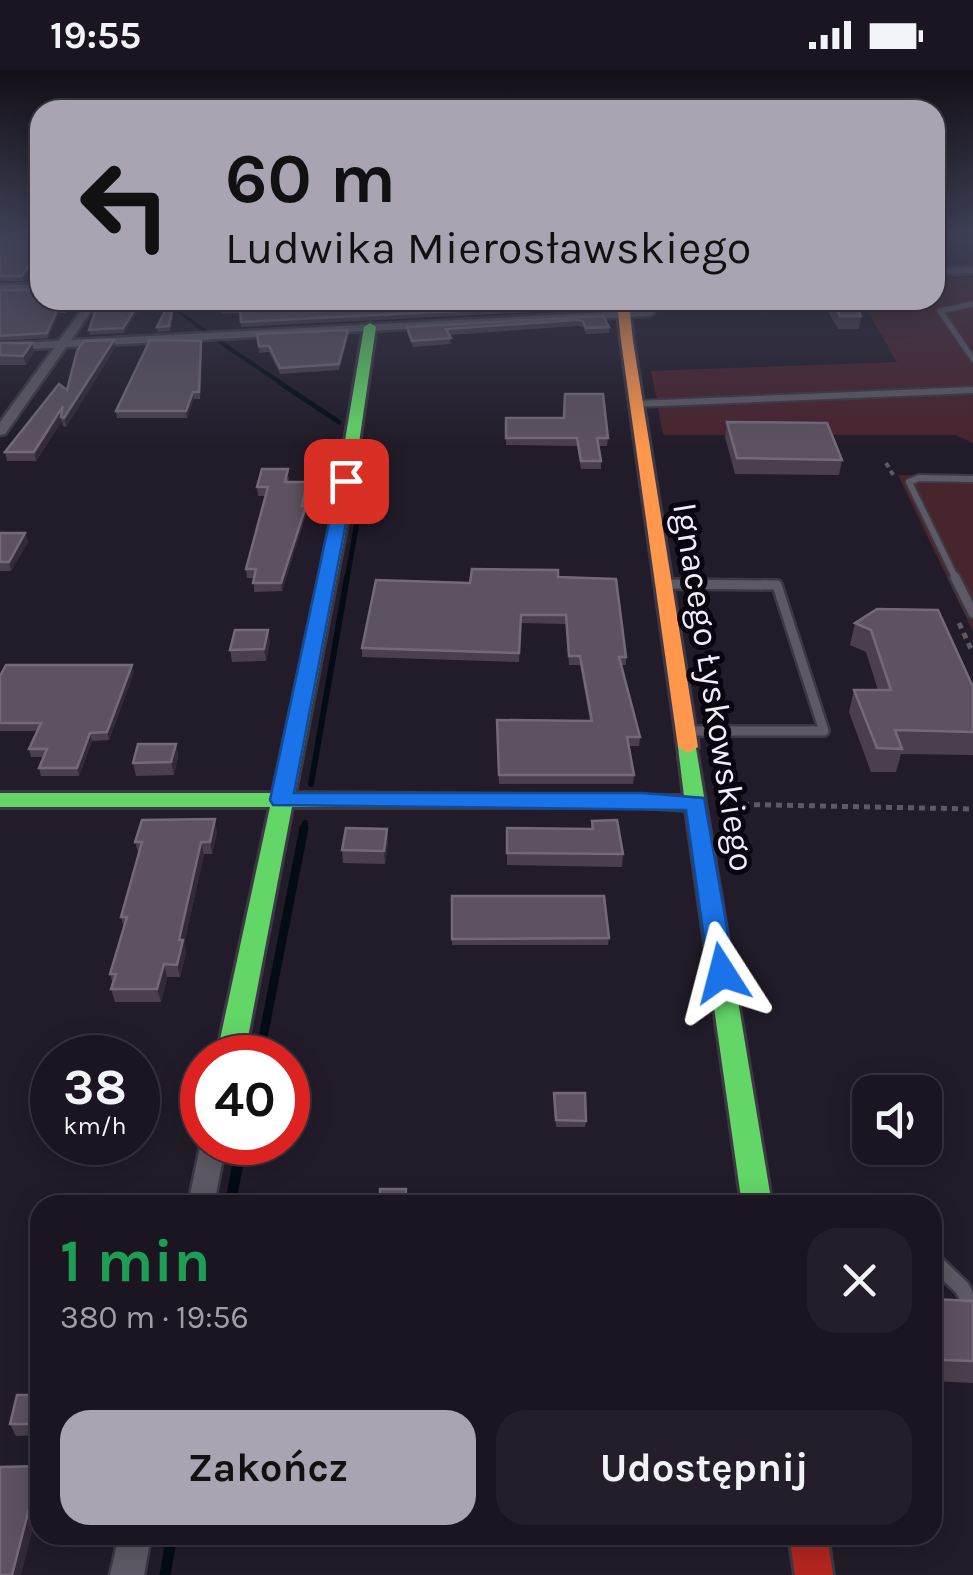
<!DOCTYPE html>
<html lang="pl">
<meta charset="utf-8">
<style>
:root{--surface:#1a1520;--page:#231e29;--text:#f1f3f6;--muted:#9f9fa5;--line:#38343e;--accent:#a9a3b2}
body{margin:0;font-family:Karla,sans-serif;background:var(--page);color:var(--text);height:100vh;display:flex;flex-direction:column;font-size:38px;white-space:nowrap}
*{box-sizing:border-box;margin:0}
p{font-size:32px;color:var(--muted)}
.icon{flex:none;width:55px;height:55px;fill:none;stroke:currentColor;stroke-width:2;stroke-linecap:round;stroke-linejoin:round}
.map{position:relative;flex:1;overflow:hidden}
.details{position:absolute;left:30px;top:1125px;width:912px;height:350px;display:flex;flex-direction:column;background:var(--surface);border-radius:30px;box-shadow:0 5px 25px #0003,0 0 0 2px var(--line)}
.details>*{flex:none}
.guide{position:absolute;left:30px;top:30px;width:915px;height:210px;border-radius:30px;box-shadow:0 5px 25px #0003,0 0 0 2px var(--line);background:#a9a3b2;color:#111;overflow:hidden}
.controls{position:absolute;left:852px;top:1005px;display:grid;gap:20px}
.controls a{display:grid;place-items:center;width:90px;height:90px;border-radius:20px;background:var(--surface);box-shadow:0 5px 25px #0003,0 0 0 2px var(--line);font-size:50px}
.speed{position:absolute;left:30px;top:965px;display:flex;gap:20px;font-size:50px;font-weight:700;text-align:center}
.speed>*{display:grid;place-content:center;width:130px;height:130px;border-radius:50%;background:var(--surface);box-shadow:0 5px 25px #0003,0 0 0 2px var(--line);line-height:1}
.speed small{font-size:25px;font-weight:400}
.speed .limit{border:15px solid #d22;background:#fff;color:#111}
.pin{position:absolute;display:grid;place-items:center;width:85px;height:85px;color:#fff;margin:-42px;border-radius:20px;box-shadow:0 5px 15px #0006}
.me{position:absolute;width:110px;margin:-55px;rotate:351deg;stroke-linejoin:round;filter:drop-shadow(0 0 8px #0008)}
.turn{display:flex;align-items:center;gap:35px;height:210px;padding:0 30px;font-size:45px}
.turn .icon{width:130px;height:130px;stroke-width:2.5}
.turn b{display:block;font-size:70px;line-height:85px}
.round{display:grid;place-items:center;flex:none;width:105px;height:105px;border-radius:30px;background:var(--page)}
.headline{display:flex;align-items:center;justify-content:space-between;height:170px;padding:0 30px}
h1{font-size:60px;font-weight:700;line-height:75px;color:#1e9e55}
.action{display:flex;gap:20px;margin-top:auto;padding:20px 30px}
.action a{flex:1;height:115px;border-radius:30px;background:var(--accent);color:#111;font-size:40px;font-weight:700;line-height:115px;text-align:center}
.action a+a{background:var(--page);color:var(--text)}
.status{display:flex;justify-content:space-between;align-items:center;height:70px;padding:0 50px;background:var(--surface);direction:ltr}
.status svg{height:28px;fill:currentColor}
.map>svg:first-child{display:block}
</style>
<div class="status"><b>19:55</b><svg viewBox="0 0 49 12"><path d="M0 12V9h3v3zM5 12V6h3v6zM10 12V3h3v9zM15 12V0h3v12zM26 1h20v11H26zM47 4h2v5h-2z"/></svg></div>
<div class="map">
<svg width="973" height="1505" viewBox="0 0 973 1505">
<rect width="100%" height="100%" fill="#221c2a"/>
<path fill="#48242d" d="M973,208v165l-18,-8h-292l-5,-27 6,-4 -8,-8 -5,-25 246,-9 -36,-62h74v-21z
M898,405l75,1v156z"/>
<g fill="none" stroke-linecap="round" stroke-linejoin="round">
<path stroke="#030c14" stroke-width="4" d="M171,236l35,26
M220,272l64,43"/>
<path stroke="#030c14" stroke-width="5" d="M280,313l59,39
M347,509l22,-125 -4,-14"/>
<path stroke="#030c14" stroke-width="6" d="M311,714l36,-207
M304,760l1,-7"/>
<path stroke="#030c14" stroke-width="9" d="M259,988l45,-230
M239,1085l3,-13"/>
<path stroke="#030c14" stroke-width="11" d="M230,1135l10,-52
M165,1505l7,-40"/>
<defs>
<path id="lane-far3" d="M973,234l-33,7 33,48"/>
<path id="lane-far2" d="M636,334l337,-14
M956,509l-47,-97 10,-4 54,1"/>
<path id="lane-far1" d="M955,507l18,36
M664,514l113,1 47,146h-137"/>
<path id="lane" d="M932,1189l30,29 11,20"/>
<path id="street" d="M40,167v6l-40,1v-6z
M973,197v6l-38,2v-6z
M40,214v6l-40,1v-6z
M89,230h10l-28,40 578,-30 5,3 -5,3 -583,31 -61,87 -5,1v-13l54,-74 -54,2v-6l59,-3z
M202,1067v5h24l-12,63h-26z
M119,1465h32l-7,40h-34z"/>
<path id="fast" d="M370,253l6,4 -28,191 -53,275 389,3 -6,-49 3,-5h14l77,463h-30l-56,-395 -44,-3h-350l-48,251h-28l54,-251h-270v-14h273l59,-275 32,-191z"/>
<path id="slow" d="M623,230h12l-5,13 3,28 65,406 -10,6 -10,-6 -57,-406 -3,-28z"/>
<path id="jam" d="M789,1465h38l6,40h-38z"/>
</defs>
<use href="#lane-far3" stroke="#3d3944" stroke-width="8"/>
<use href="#lane-far2" stroke="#3d3944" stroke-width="10"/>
<use href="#lane-far1" stroke="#3d3944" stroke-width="14"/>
<use href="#lane" stroke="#3d3944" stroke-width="20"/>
<use href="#street" stroke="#3d3944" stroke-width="5"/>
<use href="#fast" stroke="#3d3944" stroke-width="6"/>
<use href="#slow" stroke="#3d3944" stroke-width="6"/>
<use href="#jam" stroke="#3d3944" stroke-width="6"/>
<path stroke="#5e5965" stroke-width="4" stroke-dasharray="5 4" stroke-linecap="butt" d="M886,393l9,15"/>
<path stroke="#5e5965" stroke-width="5" stroke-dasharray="6 5" stroke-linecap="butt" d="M959,553l14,30
M721,734l252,5"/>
<use href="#lane-far3" stroke="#5e5a65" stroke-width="5"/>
<use href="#lane-far2" stroke="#5e5a65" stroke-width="6"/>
<use href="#lane-far1" stroke="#5e5a65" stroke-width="9"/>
<use href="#lane" stroke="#5e5a65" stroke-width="15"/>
<use href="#street" fill="#5e5a65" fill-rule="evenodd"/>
<use href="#fast" fill="#63d668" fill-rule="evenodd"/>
<use href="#slow" fill="#ff974d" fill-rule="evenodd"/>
<use href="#jam" fill="#b3261e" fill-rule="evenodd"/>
</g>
<path fill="#4a404d" d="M935,165l11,12 -1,4h-10z
M40,168v14l-16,29h-24v-38l39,-1z
M0,220l40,10h30l-4,13h-7l-11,25 -48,3z
M145,230l-21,33 -34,2 -1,-5z
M169,230l426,4v5l-354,18 -1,-14 -19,1v-7l-52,3 3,1 1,4 -3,16 -12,1 -1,-5 11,-18 -1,-4z
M822,230h31l8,16 -2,13h-21z
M603,246l6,11v6l-23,1 -3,-7 -6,-1 -128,9 2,9 -38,3 -6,-14v-6z
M348,260v6l-9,34 -59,4 -11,-22 -10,1 -2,-19z
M0,273h32l2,9 -8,13h-26z
M202,277l-2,52h-6l-7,19h-70l-1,-7z
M115,278l-49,79 -3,-1 -1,-5 -26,40h-29l-2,-9 62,-62z
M506,348l102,20 -1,8h-8l2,15v8h-20l-4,-23 -71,-1z
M727,352l115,38 -3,15 -104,-1 -10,-37z
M289,407l-1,5 20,8 -3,16 1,8 -24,77 -28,1v-14h-7l-1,-9 20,-73h-8l-1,-9z
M0,463h25l3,9 -17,29h-11z
M558,507l68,80v8h-4l18,72 -1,9h-10l5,29 -1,9h-134l-2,-64 93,1 -10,-56h-11l-3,-41 -45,-1 -2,39 -157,-5v-9l108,-65z
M877,539l96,78v68l-72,-1 -5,18h-25l-22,-60 5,-22h24l-12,-38 -16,-7 5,-22z
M270,571l-4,20 -34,1 -2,-12z
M134,602l-25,68 -17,1 -13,35h-38l-2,-8 5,-11h-13l-2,-8 8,-18h-37v-55z
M176,674l2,12 -4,19 -38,1 -3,-13z
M592,751l31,33 -1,13 -115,-2v-37l84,1z
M387,759l1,12 -3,23 -42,-1 -1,-13z
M217,762l-5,22h-8l-20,90 2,9 -6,24h-13l-6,25h-46l-4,-13 2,-5 -3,-10 14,-46 -3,-11 18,-62 -4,-13z
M452,826l157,42 -1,7h-156z
M554,1030l32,21 -1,6h-29z
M933,1229l40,2v82l-39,-2z
M40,1283v82l-24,1 -6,-12 19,-29z"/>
<path fill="#322a37" d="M39,178l1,4 -16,29 -2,-5z
M141,230h4l-21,33 -1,-5z
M58,238l1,5 -11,25 -1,-5z
M348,260v6l-9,34v-6z
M114,270l1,8 -49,79 -2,-9z
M32,273l2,9 -8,13 -3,-9z
M193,322l1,7 -7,19 -1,-7z
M63,336l-2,11 1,4 -26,40 -2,-9z
M307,412l1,8 -5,24 -1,-8z
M306,436v8l-24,77 -1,-8z
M25,463l3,9 -17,29 -2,-9z
M268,560l2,11 -4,20 -2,-12z
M132,595l2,7 -25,68 -2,-8z
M90,663l2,8 -13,35 -2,-8z
M176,674l2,12 -4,19 -3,-13z
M215,749l2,13 -5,22 -2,-12z
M387,759l1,12 -3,23 -1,-13z
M201,772l3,12 -20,90 2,9 -6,24 -3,-12 2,-25z
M164,894l3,13 -6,25 -4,-13z
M40,1396v35l-19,74h-9z"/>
<path fill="#5c5260" stroke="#736a78" stroke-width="2.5" d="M935,165l11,12h-11z
M40,168v10l-18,28h-22v-33l39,-1z
M0,220h40v10h28l-3,8h-7l-11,25 -47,3z
M99,230h42l-18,28 -34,2z
M169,230h423l3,4 -354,18 -1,-14 -19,1 -1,-7 -53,3z
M832,230h21l8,16h-21z
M166,239l6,2 -3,15 -12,1z
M603,246l6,11 -23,1 -3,-7 -6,-1 -131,9 5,9 -39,3 -5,-14z
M348,260l-9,34 -59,4 -11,-22h-10l-2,-12z
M114,270l-50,78 -3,-1 2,-11 -29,46h-29l54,-68 8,6 10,-39 7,-10z
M150,270l51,1 -2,51h-6l-7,19h-70z
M0,273h32l-9,13 -23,-1z
M565,324h38l5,44h-11l4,23h-20l-4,-23h-71v-20h58z
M727,352l100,1 15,37 -105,-2z
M262,399h26l-3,13h22l-5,24h4l-25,77h-28l3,-14h-10l22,-82h-11z
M0,463h25l-16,29h-9z
M472,499l86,1v7l58,2 10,78h-7l21,80h-13l7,38h-135l-2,-55 95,1 -12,-65h-11l-3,-41h-45l-2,38 -157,-5 14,-68 94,3z
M877,539l61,1 35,77v45l-78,-2 7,19 -25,-1 -23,-58h37l-20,-60 -16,-7z
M235,560h33l-4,19 -34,1z
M6,595h126l-25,67 -17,1 -13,35h-38l8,-19h-18l12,-26h-41v-47z
M138,674h38l-5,18 -38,1z
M215,749l-5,23h-9l-22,98h4l-6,25 -13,-1 -7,25h-46l5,-15h-6l17,-57h-6l21,-75h-7l7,-22z
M617,750l6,34 -116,-1v-25l86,1 -1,-8z
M346,758l41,1 -3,22 -42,-1z
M452,826h152l5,42 -157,1z
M554,1023h31l1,28 -30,-1z
M380,1119h26l-1,16h-53v-9l28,-1z
M933,1229l40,2v60l-29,-1 -12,-31z
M40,1283v71h-30l7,-29h12z
M40,1396l-28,109h-12v-108z"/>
<linearGradient id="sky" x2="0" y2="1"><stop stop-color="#130f17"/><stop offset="0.44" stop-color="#3e4055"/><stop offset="1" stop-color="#3e4055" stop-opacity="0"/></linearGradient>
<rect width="973" height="375" fill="url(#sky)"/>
<path fill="#1a73e8" stroke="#114b97" stroke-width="2.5" d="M346,407l8,4 -60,312h348l62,5 31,175 -4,7h-18l-4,-7 -23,-163 -413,-5 -3,-5 68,-319z"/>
<g text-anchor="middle" stroke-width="10" stroke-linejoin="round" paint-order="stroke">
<g font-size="35" fill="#f1ebfc" stroke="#09050f">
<text transform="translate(714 617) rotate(81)" y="12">Ignacego Łyskowskiego</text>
</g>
</g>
</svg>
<div class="controls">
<a><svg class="icon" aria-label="sound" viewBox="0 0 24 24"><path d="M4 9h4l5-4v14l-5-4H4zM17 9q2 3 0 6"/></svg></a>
</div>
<div class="speed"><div>38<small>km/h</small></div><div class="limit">40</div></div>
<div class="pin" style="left:346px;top:411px;background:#d93025"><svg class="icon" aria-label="arrive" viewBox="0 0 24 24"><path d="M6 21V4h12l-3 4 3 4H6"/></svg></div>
<svg class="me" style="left:722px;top:903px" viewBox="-20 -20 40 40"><path d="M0-17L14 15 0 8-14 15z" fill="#1a73e8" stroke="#fff" stroke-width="4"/></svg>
<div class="guide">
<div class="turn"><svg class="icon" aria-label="left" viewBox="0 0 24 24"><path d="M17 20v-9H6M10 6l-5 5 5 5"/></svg><div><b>60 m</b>Ludwika Mierosławskiego</div></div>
</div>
<section class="details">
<div class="headline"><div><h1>1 min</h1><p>380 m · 19:56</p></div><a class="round"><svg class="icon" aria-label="close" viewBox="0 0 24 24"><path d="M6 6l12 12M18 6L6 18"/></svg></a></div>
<div class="action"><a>Zakończ</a><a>Udostępnij</a></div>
</section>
</div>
